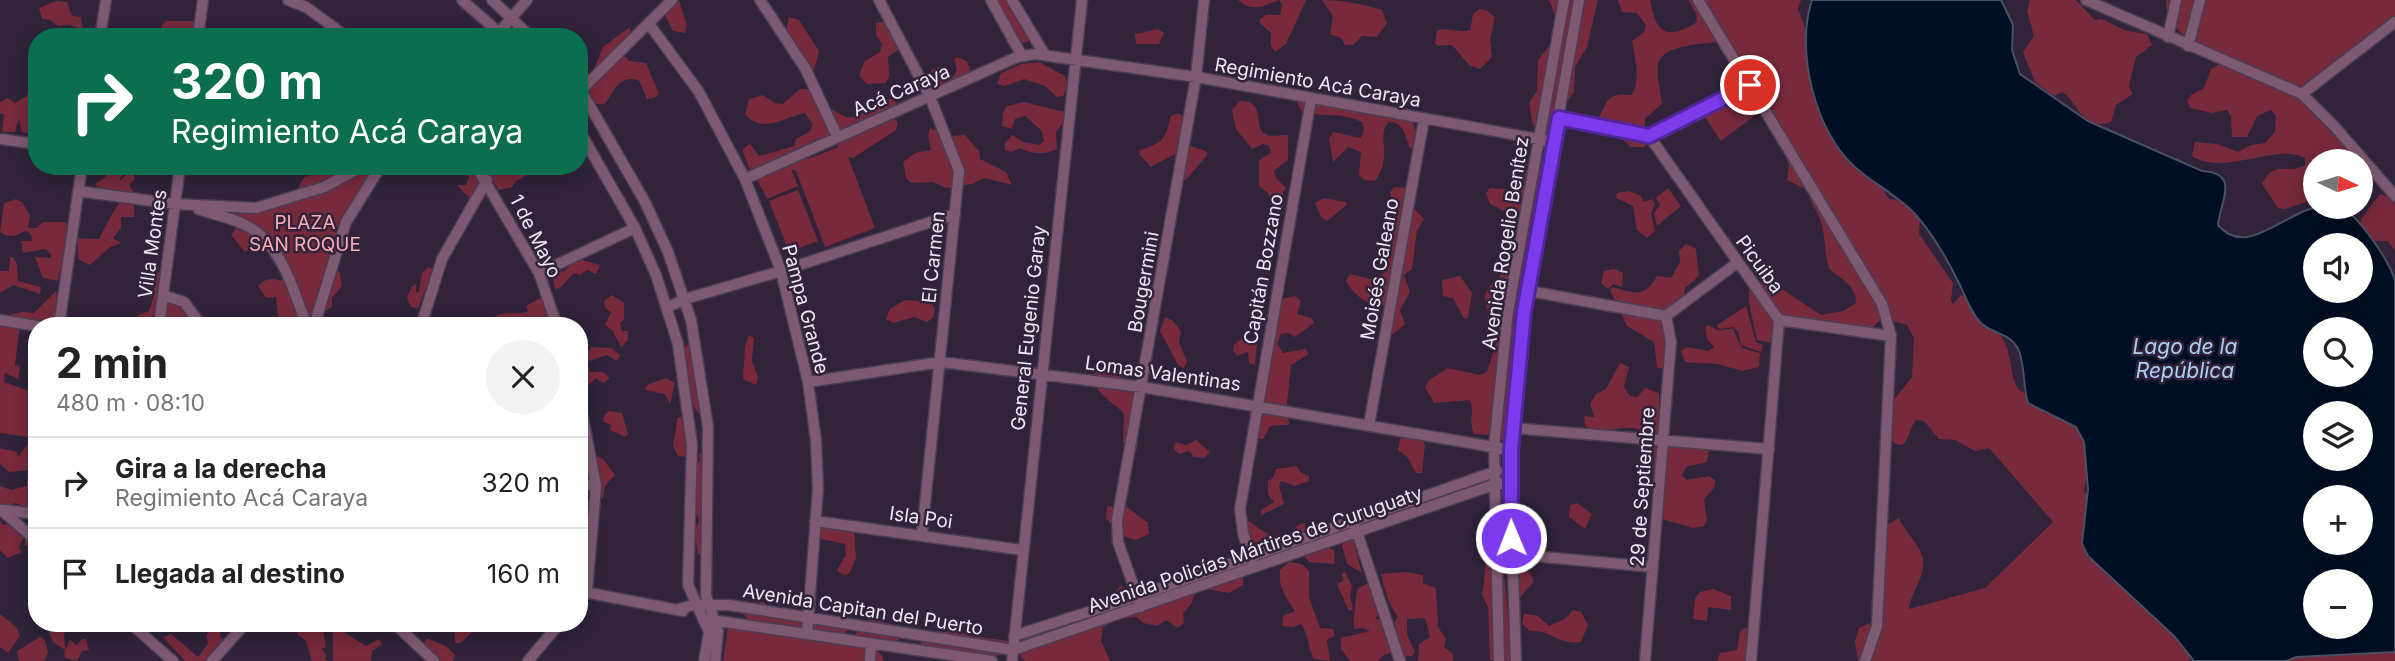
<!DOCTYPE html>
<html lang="es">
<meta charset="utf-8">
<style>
:root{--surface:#fff;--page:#f2f2f2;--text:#222;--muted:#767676;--line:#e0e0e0}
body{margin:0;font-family:Inter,sans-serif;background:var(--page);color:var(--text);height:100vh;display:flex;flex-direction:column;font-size:26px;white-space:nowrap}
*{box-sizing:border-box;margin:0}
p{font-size:23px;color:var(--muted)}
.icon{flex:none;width:38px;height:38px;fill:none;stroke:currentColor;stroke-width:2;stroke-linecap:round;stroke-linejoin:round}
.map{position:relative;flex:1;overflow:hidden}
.sheet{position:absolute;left:28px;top:317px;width:560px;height:315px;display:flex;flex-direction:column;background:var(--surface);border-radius:28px;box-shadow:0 4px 18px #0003}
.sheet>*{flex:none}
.hud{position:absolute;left:28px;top:28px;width:560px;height:147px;border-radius:28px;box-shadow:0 4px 18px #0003;background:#0b6e4f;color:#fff;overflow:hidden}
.needle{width:46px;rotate:94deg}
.tools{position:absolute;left:2303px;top:149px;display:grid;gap:14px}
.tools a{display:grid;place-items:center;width:70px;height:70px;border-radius:50%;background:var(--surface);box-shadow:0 4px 18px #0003;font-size:35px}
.pin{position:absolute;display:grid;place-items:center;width:60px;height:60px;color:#fff;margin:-30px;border:4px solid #fff;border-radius:50%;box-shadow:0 2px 7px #0007}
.me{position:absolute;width:77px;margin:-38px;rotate:359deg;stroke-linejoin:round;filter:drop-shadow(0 0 5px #0008)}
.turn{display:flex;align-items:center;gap:24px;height:147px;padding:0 28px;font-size:32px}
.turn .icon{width:91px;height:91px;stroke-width:2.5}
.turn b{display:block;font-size:49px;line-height:60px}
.round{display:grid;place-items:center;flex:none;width:74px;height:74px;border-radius:37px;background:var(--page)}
.headline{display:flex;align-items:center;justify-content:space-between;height:119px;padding:0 28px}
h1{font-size:42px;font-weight:700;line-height:52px}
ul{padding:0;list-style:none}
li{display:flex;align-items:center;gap:21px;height:91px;padding:0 28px;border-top:2px solid var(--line)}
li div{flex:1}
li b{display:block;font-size:26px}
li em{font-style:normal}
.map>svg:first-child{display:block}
</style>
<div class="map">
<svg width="2395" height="661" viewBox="0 0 2395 661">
<rect width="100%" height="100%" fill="#30233a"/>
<path fill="#762a3c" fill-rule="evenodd" d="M663,0h16l8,26 -2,7 -12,-2 -10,-20z
M988,0h31c8,13 16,27 9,42l-7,1 -11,-21 -13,-6z
M1238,0h68l-20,44 -11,8 -4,-6v-13l-11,-10v-4l6,-4h14l2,-11 -3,-4c-15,6 -27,13 -41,0z
M1322,0c23,0 39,4 60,10l5,13 -10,14 -15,-1 -9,9h-8l-4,-7 -11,-4 3,-18z
M1549,0h49l-11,47 -12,20 -1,25 -9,12 -4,24 -10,10 -18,-13 -4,-22 8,-12 1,-31 13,-16 5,-26z
M1618,0h32c6,35 18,40 47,22l-1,-9 -8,-13h113l-3,9 38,103 53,87 19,2 12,18 -1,15 34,49 -2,17 2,4 8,-9 7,1c12,14 28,29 36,45 8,15 6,36 15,49l66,35 3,43 -4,23 109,150 -3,20h-332l-3,-20 4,-13 13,-6 10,-11 5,-86 12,-7c6,15 19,24 23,38 6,20 -12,36 -13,53l76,-21 68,-66 -64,-74 -14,3 -20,-11 -16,-1 -15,-18 -8,-1c-7,8 -5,18 -14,25l-7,-1 -5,-6 2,-36 20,-25 2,-39 -7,-13 -25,-7 -10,10 -73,1 -21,-6 -7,20 -14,-3 -8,-37v-15l15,-7 7,1 50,33 22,-4 13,-8c0,-17 -14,-24 -26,-33 -6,-15 -4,-28 -8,-44 -2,-12 -12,-22 -15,-36l-20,-10 2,-15 -33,-82 -35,-41c-16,1 -61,3 -63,23 -2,13 3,26 4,39l-17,15v28h-14l-11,-10 -21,-7 -3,-8c13,-20 8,-30 36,-27 9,-19 3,-35 0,-54l12,-9 2,-7 -9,-12 -15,-1z
M2030,0h46l19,20 7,-1 22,11 23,4 5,11 -16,12 -7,30 4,7 -17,11 -5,17c-30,10 -34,-22 -49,-30l-8,4 -19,-14 -12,-30 11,-16 -7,-25z
M2166,0h229v22l-93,72 -59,-20 55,23 53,57 2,7h-38v38l-30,10 -7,-1 -16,-24c13,-26 24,-8 43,-19v-7c-30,-16 -79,19 -113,-2l3,-14 22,2 21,8 13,-7 14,-2 10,-11 1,-16 -5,-6 -14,6 -10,21h-15l-1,-21 -4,-6 -15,3 -22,-5 -3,-7 4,-6 13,-7 7,-19 12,-7c-23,-16 -58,-30 -57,-62z
M56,1l11,1 5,14 9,1 2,13 -14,-5 -11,1 -8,-6 -8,-1 -3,-11z
M1479,9l7,1 9,7 -5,22 2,18 -12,12 -11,-4 -17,-20 -14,1 -3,-3 2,-12c10,-5 21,3 33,-1l3,-16z
M789,17l10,3 20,31 -5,19h-4l-24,-39z
M166,21h27l5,10 -19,6h-18l1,-12z
M883,22l16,27 -11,8 1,19 -3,7 -19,1 -8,-8 5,-14 16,-10 2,-8 -6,-9v-12z
M630,27v7l-8,8v11l7,8 17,2 13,31 -5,4 -7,1 -8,-18c-19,-8 -25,11 -34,23h-11l-14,-21 10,-4 13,-32z
M1158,29l6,4 -5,11h-23l-1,-10z
M957,57l10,4 5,13 -36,14 -6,-8 1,-10 8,-3 7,8 8,1 3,-6 -3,-11z
M1039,62l26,14 3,10 -5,10 -6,1 -12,-11 -21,-7 -19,7 -8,-2 4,-11 20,-9z
M32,68h5v68l-15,-4 -3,-14 -4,14h-13l2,-18 -4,-1v-11l7,-4 8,5 12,-7z
M800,89h15l11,19c9,1 18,11 26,9 15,-2 23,-18 40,-18l5,5 -4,13 5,6 -2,7 -43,28 -5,-1 27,71 -50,19 -29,-76 -5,-2 7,17 -31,13c-6,-16 -24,-36 -24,-50l7,-5 9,12 35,-10 2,-7 13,-7 4,-7 -8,-12c-20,4 -43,22 -60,1l4,-15 14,-4 12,8 8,1zM824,138l15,9 -31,12 -3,-12 11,-8z
M1745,92l13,21 -37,28 -19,-28z
M1295,98l118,23 4,22 -5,6 -3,-2c-4,-11 -5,-25 -20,-25 -14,14 5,33 -14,59l-11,-1 -5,-5 2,-23 -13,-5 -15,15 -4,-23 4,-7 28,6 3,-8 -2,-8c-24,-11 -36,-4 -60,-10z
M1240,101c23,0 15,16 22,31l7,4 19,-1v25l-14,11 2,7 10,10 -8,15 -6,1 -4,-11 -9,-7v-26l12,-7 -2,-7 -6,-2 -11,5 -16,-20 -4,-19z
M1024,102l41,10 -2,11 -7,9 1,17c-9,6 -28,5 -36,-1l-10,4 -6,-2v-7l7,-8 12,7 15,3 5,-4 -3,-11 -16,-14 -10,3 -3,10 -10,-3 1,-14 4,-6z
M1178,113l6,4 4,28 18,6 1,4 -21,25 -4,-1 -7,-25 -24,13 -12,-13 1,-4c23,-7 25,-10 31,-34z
M930,128l20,8 15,-1 14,16 1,8 26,13 6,13 -27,-7 -13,6 -26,4 -13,-6 -22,1 -5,-5 -3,-16 12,-9 16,-3 -3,-14z
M1535,158l13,2 -37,281 -7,1 -9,-7 -21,-1c-6,-12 1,-22 -4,-34l-36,3 -9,-16 4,-7 19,-12 32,7 7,-3 13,-41c-10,-20 -28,-34 0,-54l-1,-18 7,-12 5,-22 -5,-13 -16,-8 -4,-11 4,-5 23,2z
M105,166h20l-6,16 9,-9h5l2,6 -6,6 4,6 -3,2 -32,-6 -3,-3 11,-7z
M313,166h67l-27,50 -17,52 4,5 2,13 -10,12v9l-28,18h-25l-3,-28 -10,1 -8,-12c6,-7 15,-9 23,-5l3,-5 -14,-26 -10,-7 -15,9 -14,-17 6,-8 3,4h5l-12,-13 1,-7h23l33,-8 14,-26 20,-5z
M463,166l16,14 -9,19 -13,-14h9l3,-8 -7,-5z
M491,166h45l-2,5 -18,10 -4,6 -13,3 -8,-12z
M2361,166c13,8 11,17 10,31l-10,6z
M1395,187l11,1 6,18 12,13 -7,12 -5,38 -8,6 6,17 -10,18 5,14 -13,11h-3l-2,-30c-16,4 -35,-11 -41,-24l4,-7 24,6 13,-9 2,-42 5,-19 -4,-18z
M1668,188l13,18 -24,20 -3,-13 6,-8 -4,-7z
M798,190l20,51 -29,11 -20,-51z
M1628,191l12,4 4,7 8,-3 3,5 -4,10 4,17 -8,7 -10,-8 -4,-24 -17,-8 1,-5z
M2380,194l11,4 4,7v46l-7,-10h-22l-6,-10 1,-12z
M1324,198l22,4 1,3 -20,16 -6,-4 -6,-14z
M16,199l6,3 8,13 -2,13h8l7,-6h22l5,5 -12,54 -15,-3 -8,-21 16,1v-4l-6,-5 -22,4 -2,-12h10l1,-5 -6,-6c-8,6 -17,9 -26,2l4,-29z
M121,202l13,1v14h-13v11l-8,10 8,5 -11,4 -20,18 -12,-6v-21l21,1c4,-8 17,-34 22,-37z
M1686,244l10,5 3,27 -14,12 -2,18 -13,7 -6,55h-7l-3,-26 -27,-16 -17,-36 3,-3c21,6 31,12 44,-11l14,2 9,-16 -1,-11z
M10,257h3l4,7 1,17 23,6 -1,7 -27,-9 -13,8v-22h9z
M575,258l25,7 -4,9 -9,-4 -7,5 -6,-2 -14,15 -5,1 -3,-16 13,-2z
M428,267l7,3 -1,9 -6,3 -10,26 -7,-1 -4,-9 5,-12 4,-2v9l3,-1 3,-19z
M1614,269l9,4 -1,14 -9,-3 -5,5 -7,-6 3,-12z
M160,272l7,5 -6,27 20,-2 23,23h-49l2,-13 -12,13 -17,1 8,-2 3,-9 10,-4 5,-16v-21z
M1460,276l12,17 -4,25 -4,1 -11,-21 -10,-2 -1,-16z
M56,291l2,15 -5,12 -7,3 -43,-5 20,-4 11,1z
M546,295l14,31h-71c7,-17 22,-12 36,-13l3,-2 -2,-5z
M612,295l12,8v17l-4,3 2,8h6v9l-7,7 -8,-16 -8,-6 6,-13 -6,-4 -1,-7z
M1295,296l6,5 -4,13 14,4 3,5 -19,14 -7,-4 -7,1 -4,10 6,9 22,-4 4,5 -18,11 -4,38 2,22 -19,1 -7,13h-7l-7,-12v-12l32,-116z
M905,300l26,2 4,7 -2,9 -6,4 -13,-5 -21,6 -7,-4 4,-10z
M1746,306l10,36 7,3 -2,7 -20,-7 -3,-14 -5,-4 -14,2 -2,-4z
M1165,317l7,3 9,11 -2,11 8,20 -3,6 -6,-3 -18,-34z
M0,321l20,4 -5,40 5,1 -2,13 -13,-6 -1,9 28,10 2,-13 3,1v16l-6,-1 -1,5h7v38l-37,-5z
M1708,325l10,5 15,-1 9,19 18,5 -1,14 -17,4 -24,-7 -33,-2 -4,-11 6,-4 21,4 6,-4 -7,-8 -2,-12z
M749,335l5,3 -2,23 6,16 -2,8 -13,-6 2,-33z
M1243,338l14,5 -2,22 -6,-2 -1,-11 -11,4 -4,-5 1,-6z
M689,343l14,69 -5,1c-13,-18 -6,-43 -18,-60z
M592,347l19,1 9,7 -3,6 -10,-6 -21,7 4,10h13l7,6 -7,5 -7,-5 -10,9 -4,-6 -3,-21z
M1620,363l9,4 -5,20 6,9 7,1 8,-9 14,5v29l8,13 42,16 -2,11 -21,5 -4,9 5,4 22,-4 6,4 -1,8 -10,11 3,21 -3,6 -11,2 -38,-11 -3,-7 2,-60 -14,-2 -4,-5 5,-5 8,6 1,-7c-18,-20 -45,1 -65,-11l-1,-10 10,1 -4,-13 6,-10 10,-5z
M1094,372h16l23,11 5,60 -3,13 -4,1 -8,-16 1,-27c-12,-15 -31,-18 -30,-42z
M666,378l9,5 -5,21 -5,-10 -20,-4 2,-5z
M608,411l14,2 6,21 -3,3 -15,-7 1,-5 -7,-3 -1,-4z
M678,417h5l5,40 -10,-1 -5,-10z
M1401,436l20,3 4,6 -3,28h-6l-9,-16 -9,-7z
M1196,440l14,12 -5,6 -11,-1 -5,-6 -10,3 -5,-5 1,-7 11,3z
M27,445l8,5 1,7 -6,13 -21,2 -9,-8v-16l17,4 1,5z
M705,453v92l-4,2v8l-3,-1 -4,-21 5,-13 -6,-16 4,-21 -5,-14 8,-9 -1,-6z
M595,455l8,4 12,16 -10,11 -2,12 -4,-1z
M1297,466l3,6 9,4v5l-14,5 -14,-5 -2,6 5,17 -23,11v-5l13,-8 -6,-8v-13l5,-3 3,-9z
M33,473l4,2v17l-7,16 -15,-5 -6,4 21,21h7v17h-12v-11l-6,13 3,5 -14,6 -8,-8v-30l3,5 10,-1 -7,-2 -6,-9v-27l11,4 16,-4v-9z
M1577,503l15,11 -7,15 -16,-12 1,-12z
M1111,506l6,3 10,-2 21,16 1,11 -13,6 -16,-5 -14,-17 1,-11z
M1249,521c7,5 24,20 36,15 8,-4 10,-11 20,-13l1,12c-16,5 -37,15 -52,14l-11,-24z
M822,524l17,7 10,-4 5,3 2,28 -7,16 -6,1 -6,-5 9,-15 -1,-11 -24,-5 -3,-9z
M1348,539h5l9,34 -15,-9 -5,-19z
M1326,547l8,3 1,14 -26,-2 -4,-5 5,-6z
M1495,550l7,2 8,84 6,25 -26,-1 -2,-52 -6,-14c4,-15 1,-28 6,-41z
M1521,560l13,21 -15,18 -6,-38z
M1289,562l13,2 7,7v26l11,31 13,1 2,6 -8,5 3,21 -16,-2c-7,-12 -5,-24 -13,-35l-8,3 -11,-1 1,-10 12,-5c-9,-14 -17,-23 -15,-41z
M1232,563l11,9v13l-14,8 -27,-5 -7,2 -3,13 -9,10 1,10 -6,5 -12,-8 -9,6 -14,-3 -6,-6 -20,2 -14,8 -2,14 9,20h-85l-5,-5 1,-23 4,-8 19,1 42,-12 9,-13 20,-9 6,-7 16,14z
M1345,572l7,14 -2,10 3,13 -4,2 -12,-27 6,-3 -1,-7z
M1407,572l16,3v8l13,5 2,39 8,12 -2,8 9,7v7h-35l1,-17 11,-7 -5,-19 -18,1v15l8,18 -3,4h-9l-9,-33 4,-6c-9,-12 -14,-28 -17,-43z
M1369,583l12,30 -6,5 8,3 9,25 -1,7 -6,1 -7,7h-28l-9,-12v-11l29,-7 -7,-3 -9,1c-1,-7 2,-35 4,-41z
M1713,589l18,7v14l-23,-3 -1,14 -14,-2 2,-21 5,-6z
M763,602l17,13 68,13 -4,8 7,3 9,-10 -4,-7 16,-3 29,8 -1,12 -27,10 9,6 2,6h-161l5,-34h20v-7l-4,-6 4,-11z
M1573,610l8,2 7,13 -7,17c-21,4 -32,-13 -51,-11l-8,-7 2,-10 14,2 11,10 16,-7z
M0,614l16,13 4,8 -12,18 -8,-6z
M45,623h27l-8,11 1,16 -12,-8z
M217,623h5l-2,13 5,6 -21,19h-19l-22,-24 8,-3 27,23 10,-13 -2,-9z
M301,623l21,1 4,23 -4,2 5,7 -3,3 5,2h-17l-6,-20 -9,-7z
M457,623h24l-20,20h-6l-1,-18z
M1746,627l2,3 -2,31h-29l3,-8 17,-3 3,-18z
M342,631l24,15 13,-7 3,5 -10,7 -1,10h-38v-29z
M957,631c15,7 34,7 51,10l2,6 -4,7 -23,4 -6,-5 -56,-5v-7l9,-9z
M40,637l5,3 3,13 -4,8h-25l-2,-10z
M426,638l20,8 9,9 -2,6h-16l-13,-14z
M82,639h4l3,11 -7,1 -5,10 -12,-3 -1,-6 6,-12 7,5z
M2395,644v17h-170z"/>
<path fill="#000f23" stroke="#485062" stroke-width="2" fill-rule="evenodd" d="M1812,0h189l12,25 -1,25 8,24 68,47 114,50c39,2 18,31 16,54 33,39 76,-28 120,-19 17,4 54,58 57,75 0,25 0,78 0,106 0,88 0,177 0,265l-99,5 -10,4h-92l-19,-24 -87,-81 -6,-12 6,-55 -4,-47 -8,-15 -48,-24c-5,-17 -3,-36 -9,-52 -7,-18 -27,-17 -38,-28 -11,-11 -16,-28 -23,-42 -12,-24 -25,-47 -43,-67 -17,-18 -41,-30 -59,-46 -41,-35 -61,-118 -44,-168zM2315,245h46v45h-46zM2315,329h46v45h-46zM2315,413h46v45h-46zM2315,497h46v45h-46zM2315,581h46v45h-46z"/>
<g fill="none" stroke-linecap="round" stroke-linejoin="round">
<defs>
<path id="minor" d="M288,0l18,7 41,30
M462,0l42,37
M492,0l39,37
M760,0l45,68 32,68
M879,0l51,97 29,74 -37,363
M991,0l31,56
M1012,0l33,55
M1698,0l184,304 9,32 -14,290 -12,35
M2086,0l216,94 33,33 60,69
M649,24l50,68 46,87 36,92 27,111 8,59 2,48 -11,145
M100,37l6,-37
M198,37l5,-37
M495,37l32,-37
M2168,37l8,-37
M2188,46l12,-46
M579,87l66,115 23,50 23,68 17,107 -2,168 12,37 -3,29
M579,92l93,-92
M2302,94l93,-72
M1559,118l90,18 101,-51
M579,130l56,98 21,47 22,69 14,101 -4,140 21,47 -5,29
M1649,136l130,184 112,16
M0,139l37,5
M476,166l63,107 18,53
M745,179l272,-122 18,-3 161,23 359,65
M78,191l97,13 81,4 68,-21 39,-21
M198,209c20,7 45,11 61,25 26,22 36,61 48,92
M539,273l96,-45
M1529,291l137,25
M163,295l21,7 18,24
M668,307l17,-8 96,-28 174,-57
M1666,316l71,-53
M0,320l37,6
M59,326l23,-160
M159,326l21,-160
M314,326l32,-104 35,-56
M421,326l21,-67 45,-79
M808,382l133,-20 201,25 369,63
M579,397l17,89 -9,106 -8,9
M1369,425l55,-306
M1513,428l256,21
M579,483l17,3
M1,510l36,31
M3,510l34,4
M33,514l4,-28
M815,521l207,29
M1355,526l45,135
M1511,554l142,13
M1252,562l-9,-29 -3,-24 71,-410
M579,591l104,20
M1141,607l-23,-65 -1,-22 79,-443 8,-77
M678,609l16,-4h35l284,45 480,-165 17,-3
M711,620l281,41
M130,623l43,38
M394,623l40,38
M1014,636l124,-40 359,-125
M212,661l34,-38
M528,661l32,-38
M870,661l1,-18
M1012,661l70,-661
M1499,661l-5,-214 14,-136 56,-311
M1516,661l-6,-179 14,-170 55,-312
M1645,661l26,-319 -5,-26
M1751,661l28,-341"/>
</defs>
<use href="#minor" stroke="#4b3e54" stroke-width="13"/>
<use href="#minor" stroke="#7e5a72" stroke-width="10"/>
</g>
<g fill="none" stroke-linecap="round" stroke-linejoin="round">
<defs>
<path id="route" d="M1511,538v-88l13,-138 35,-194 90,18 101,-51"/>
</defs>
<use href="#route" stroke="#51269a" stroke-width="18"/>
<use href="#route" stroke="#7c3aed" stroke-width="12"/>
</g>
<g text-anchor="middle" stroke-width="5" stroke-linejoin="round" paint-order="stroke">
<g font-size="19" fill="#efe7f6" stroke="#30233a">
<text transform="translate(1318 82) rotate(10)" y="7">Regimiento Acá Caraya</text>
<text transform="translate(901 90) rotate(-23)" y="7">Acá Caraya</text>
<text transform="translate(536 236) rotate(63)" y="7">1 de Mayo</text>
<text transform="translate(1505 243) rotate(-81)" y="7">Avenida Rogelio Benítez</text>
<text transform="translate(152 244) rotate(-82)" y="7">Villa Montes</text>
<text transform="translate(933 257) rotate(-84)" y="7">El Carmen</text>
<text transform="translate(1760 264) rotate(54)" y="7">Picuiba</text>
<text transform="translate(1263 269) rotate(-80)" y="7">Capitán Bozzano</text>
<text transform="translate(1379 269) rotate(-80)" y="7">Moisés Galeano</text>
<text transform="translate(1143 282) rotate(-80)" y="7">Bougermini</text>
<text transform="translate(806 309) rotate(75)" y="7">Pampa Grande</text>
<text transform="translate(1028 328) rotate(-84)" y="7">General Eugenio Garay</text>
<text transform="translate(1163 373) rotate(8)" y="7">Lomas Valentinas</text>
<text transform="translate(1642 487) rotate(-86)" y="7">29 de Septiembre</text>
<text transform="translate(921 517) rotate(8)" y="7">Isla Poi</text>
<text transform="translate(1255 549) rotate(-19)" y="7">Avenida Policías Mártires de Curuguaty</text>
<text transform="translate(863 609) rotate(9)" y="7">Avenida Capitan del Puerto</text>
</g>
<g font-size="19" fill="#fdadba" stroke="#30233a">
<text x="305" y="229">PLAZA<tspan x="305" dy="22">SAN ROQUE</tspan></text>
</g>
<g font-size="21" font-style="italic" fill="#accef3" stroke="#30233a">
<text x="2185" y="354">Lago de la<tspan x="2185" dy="24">República</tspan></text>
</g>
</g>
</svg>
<div class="tools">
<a><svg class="needle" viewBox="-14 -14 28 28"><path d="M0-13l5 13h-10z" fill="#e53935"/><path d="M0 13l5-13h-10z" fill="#767676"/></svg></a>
<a><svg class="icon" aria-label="sound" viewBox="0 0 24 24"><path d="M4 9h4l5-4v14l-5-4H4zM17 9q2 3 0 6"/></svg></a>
<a><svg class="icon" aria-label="search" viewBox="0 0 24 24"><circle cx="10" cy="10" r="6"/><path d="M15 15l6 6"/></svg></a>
<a><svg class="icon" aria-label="layers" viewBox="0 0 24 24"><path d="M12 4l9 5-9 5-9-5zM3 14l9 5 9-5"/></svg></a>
<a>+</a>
<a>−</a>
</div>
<div class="pin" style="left:1750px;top:85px;background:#d93025"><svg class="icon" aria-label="arrive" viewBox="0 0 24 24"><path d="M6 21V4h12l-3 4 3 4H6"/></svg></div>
<svg class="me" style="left:1511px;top:538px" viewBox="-20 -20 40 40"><circle r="17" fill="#7c3aed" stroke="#fff" stroke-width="3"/><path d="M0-11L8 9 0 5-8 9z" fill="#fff"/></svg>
<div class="hud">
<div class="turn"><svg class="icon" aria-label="right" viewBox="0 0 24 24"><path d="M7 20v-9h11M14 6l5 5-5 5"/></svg><div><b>320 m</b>Regimiento Acá Caraya</div></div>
</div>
<section class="sheet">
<div class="headline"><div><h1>2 min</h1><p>480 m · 08:10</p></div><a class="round"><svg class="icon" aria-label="close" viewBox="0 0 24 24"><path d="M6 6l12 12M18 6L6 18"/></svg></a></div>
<ul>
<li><svg class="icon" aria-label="right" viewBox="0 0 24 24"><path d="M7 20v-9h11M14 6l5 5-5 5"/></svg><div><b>Gira a la derecha</b><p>Regimiento Acá Caraya</p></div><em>320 m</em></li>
<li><svg class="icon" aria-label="arrive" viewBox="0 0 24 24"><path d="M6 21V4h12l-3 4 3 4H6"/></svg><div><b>Llegada al destino</b></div><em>160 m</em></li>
</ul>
</section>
</div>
